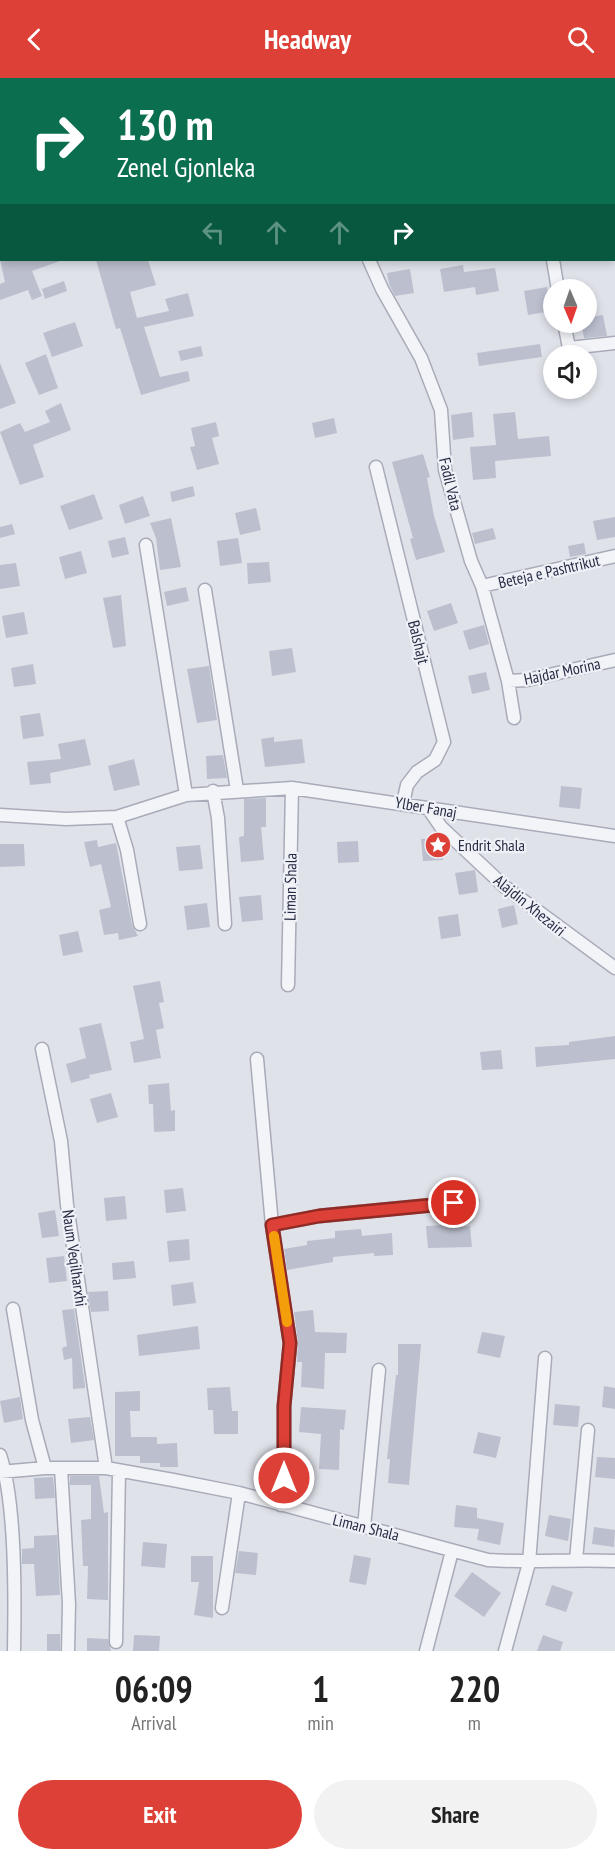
<!DOCTYPE html>
<style>
:root{--surface:#fff;--page:#f2f2f2;--text:#222;--muted:#767676;--accent:#dd4037}
body{margin:0;font-family:"PT Sans Narrow",sans-serif;background:var(--page);color:var(--text);height:100vh;display:flex;flex-direction:column;font-size:22px;white-space:nowrap}
*{box-sizing:border-box;margin:0}
p{font-size:20px;color:var(--muted)}
.icon{flex:none;width:33px;height:33px;fill:none;stroke:currentColor;stroke-width:2;stroke-linecap:round;stroke-linejoin:round}
.map{position:relative;height:1573px;overflow:hidden}
.sheet{display:flex;flex-direction:column;background:var(--surface);flex:1}
.sheet>*{flex:none}
.guide{position:absolute;left:0px;top:0px;width:615px;height:183px;box-shadow:0 3px 9px #0003;background:#0b6e4f;color:#fff;overflow:hidden}
.needle{width:39px;rotate:178deg}
.buttons{position:absolute;left:543px;top:201px;display:grid;gap:12px}
.buttons a{display:grid;place-items:center;width:54px;height:54px;border-radius:50%;background:var(--surface);box-shadow:0 3px 9px #0003;font-size:30px}
.pin{position:absolute;display:grid;place-items:center;width:51px;height:51px;color:#fff;margin:-26px;border:3px solid #fff;border-radius:50%;box-shadow:0 2px 6px #0007}
.me{position:absolute;width:66px;margin:-33px;rotate:0deg;stroke-linejoin:round;filter:drop-shadow(0 0 4px #0008)}
.turn{display:flex;align-items:center;gap:21px;height:126px;padding:0 18px;font-size:27px}
.turn .icon{width:78px;height:78px;stroke-width:2.5}
.turn b{display:block;font-size:42px;line-height:51px}
.lanes{display:flex;align-items:center;height:57px;padding:0 18px;background:#0003;justify-content:center;gap:30px;direction:ltr}
.lanes .off{opacity:.35}
.eta{display:flex;justify-content:space-evenly;align-items:center;height:102px;text-align:center}
.eta b{font-size:36px;font-weight:700;line-height:42px}
.primary-button{display:flex;gap:12px;margin-top:auto;padding:12px 18px}
.primary-button a{flex:1;height:69px;border-radius:36px;background:var(--accent);color:#fff;font-size:24px;font-weight:700;line-height:69px;text-align:center}
.primary-button a+a{background:var(--page);color:var(--text)}
header{display:flex;justify-content:space-between;align-items:center;height:78px;padding:0 18px;background:var(--accent);color:#fff;font-size:27px;font-weight:700}
.map>svg:first-child{display:block}
</style>
<header><svg class="icon" aria-label="back" viewBox="0 0 24 24"><path d="M15 5l-7 7 7 7"/></svg>Headway<svg class="icon" aria-label="search" viewBox="0 0 24 24"><circle cx="10" cy="10" r="6"/><path d="M15 15l6 6"/></svg></header>
<div class="map">
<svg width="615" height="1573" viewBox="0 0 615 1573">
<rect width="100%" height="100%" fill="#e0e2ea"/>
<path fill="#bcbfce" d="M0,182h59l1,1 -28,10 10,25 -10,4 -4,-10 -28,10v-16l5,-2z
M96,182h52l8,25 -26,7 7,26 32,-7 -4,-12 23,-6 6,23 -50,11 16,50 28,-6 2,10 -49,14 -21,-67 -4,1z
M463,187l1,7 31,-4 4,23 -23,4 -1,-8 -31,5 -4,-23z
M410,191l4,24 -19,3 -6,-12 -2,-11z
M64,203l3,10 -22,8 -3,-10z
M547,209l4,24 -23,4 -4,-24z
M603,237l4,21 -23,2 -3,-16h5v-4z
M75,244l8,24 -31,11 -9,-24z
M540,266l2,13 -63,9 -2,-13z
M201,268l2,10 -22,5 -3,-10z
M46,276l12,34 -19,7 -14,-32z
M0,285l16,40 -16,6z
M61,325l10,27 -38,15 11,32 -24,8 -20,-53 20,-9 5,9 25,-10 -5,-11z
M472,334l2,25 -21,3 -2,-25z
M515,334l3,27 31,-3 2,20 -56,5 1,17 -23,2 -3,-33 26,-2 -3,-31z
M334,340l3,15 -22,5 -3,-15z
M216,344l3,14 -7,2 7,26 -22,6 -7,-23 5,-1 -4,-18z
M423,376l7,23 -3,1 7,38 11,36 -29,8 -6,-21 3,-1 -21,-76z
M193,408l2,10 -23,6 -2,-10z
M94,416l9,25 -34,11 -9,-24z
M143,418l7,20 -25,8 -6,-19z
M256,430l5,22 -21,5 -5,-22z
M615,439v20l-18,3 -4,-19z
M171,440l10,49 -21,3 -4,-32 -6,-15z
M12,446l3,10 -15,4v-11z
M493,450l3,11 -21,5 -3,-11z
M125,459l4,17 -17,4 -4,-17z
M238,460l4,25 -22,3 -3,-25z
M584,465l2,11 -16,3 -2,-11z
M81,473l6,22 -22,6 -6,-22z
M269,484l2,20 -23,2 -1,-21z
M16,485l4,23 -20,3v-24z
M186,509l3,14 -22,5 -3,-14z
M121,517l5,51 -13,2 -10,-50z
M451,525l7,20 -24,8 -7,-20z
M24,534l4,22 -22,4 -4,-22z
M484,547l5,19 -20,6 -6,-19z
M292,570l4,24 -24,4 -3,-25z
M33,586l3,20 -22,3 -3,-19z
M209,588l8,54 -20,3 -10,-54z
M486,594l4,18 -18,4 -4,-18z
M40,635l4,23 -21,3 -3,-23z
M274,659v5l28,-3 3,24 -40,4 -4,-28z
M85,661l6,26 -41,8 1,10 -21,2 -3,-23 34,-3 -3,-15z
M223,677l4,23 -20,1 -1,-23z
M134,681l6,26 -26,6 -6,-25z
M561,708l21,2 -2,21 -21,-2z
M266,720v29h-5l3,33 -23,2 -2,-25 5,-1v-37z
M440,760l3,22 -20,1 -2,-22z
M97,762l1,7 18,-4 16,82 6,11 -19,4 -1,-7 -14,2 -5,-25 12,-3 -10,-43 -11,3 -6,-25z
M358,763l1,21 -21,1 -1,-21z
M0,766h24l1,22 -25,1z
M200,767l3,24 -24,2 -3,-24z
M475,792l3,22 -19,3 -4,-22z
M261,817l2,25 -21,2 -3,-25z
M207,825l3,24 -23,3 -3,-24z
M514,827l4,19 -16,4 -4,-19z
M458,836l3,22 -20,3 -3,-22z
M78,853l5,21 -20,4 -4,-21z
M160,903l4,21 -5,1 5,25 -8,2 5,28 -27,5 -4,-21 14,-3 -11,-53z
M101,945l11,47 -23,5 1,3 -19,5 -5,-19 20,-6 -7,-30z
M615,958v23l-79,8 -1,-20 34,-2v-3z
M501,972l2,19 -21,1 -2,-18z
M169,1005l2,28 4,-1v21l-21,1 -1,-28h-4l-1,-19z
M111,1015l7,24 -21,6 -7,-24z
M183,1110l3,23 -20,2 -2,-23z
M125,1118l2,23 -21,2 -2,-23z
M55,1132l4,26 -17,2 -4,-25z
M448,1147v3l22,-2 2,21 -44,1 -2,-22z
M361,1151l1,7 30,-3 1,22 -19,1v-3l-41,4v5l-46,8 -3,-21 23,-4v-4l28,-3v-7z
M189,1161l1,21 -21,2 -2,-21z
M64,1178l3,25 -18,2 -3,-25z
M134,1183l2,17 -23,2 -1,-17z
M193,1204l3,21 -23,3 -2,-21z
M108,1213l1,20 -18,1 -3,-20z
M74,1231l11,76v3l-12,1 -1,-31 -8,2 -2,-12 5,-2 -5,-36z
M313,1232l2,22 32,1 -1,20h-21l-1,36 -23,-2 1,-25h-5l1,-20 -4,-30z
M198,1248l2,23 -61,7 -2,-21z
M482,1254l23,4 -5,22 -23,-5z
M398,1266h23l-12,141 -21,-2 2,-24h-3l9,-84h2z
M604,1308l11,2v21l-13,-2z
M230,1309l2,24h6v23h-24l-1,-24h-5l-1,-22z
M140,1313v20h-10l1,26h26v7l20,-1 1,24h-18v-4h-20v-7h-25v-64z
M20,1319l3,22 -19,4 -4,-22z
M555,1326l25,2 -2,21 -25,-2z
M301,1329l45,3 -2,20 -4,-1 -1,41 -20,-1 2,-35 -22,-2z
M90,1339l4,23 -23,3 -3,-24z
M478,1354l23,5 -5,21 -23,-5z
M597,1379l18,1v21l-20,-2z
M70,1398h29l5,37 4,-1v88l-21,-1 1,-33h-5l-2,-46 10,-1v-34h-21z
M53,1399l2,21 -20,1 -1,-21z
M456,1427l21,3v10l27,5 -4,22 -23,-5 2,-11 -25,-2z
M549,1437l22,4 -3,22 -23,-5z
M594,1449l21,3 -1,17 -22,-3z
M57,1457l3,60 -24,1 -2,-32h-12v-15l12,-1v-12z
M143,1464l24,2 -2,24 -24,-2z
M239,1473l19,2 -2,22 -21,-2z
M354,1477l17,3 -5,27 -17,-3z
M191,1478h22v62l-19,-3 5,-33h-8z
M472,1494l29,21 -17,24 -30,-21z
M552,1507l21,7 -7,20 -21,-7z
M47,1556h13v17h-13z
M134,1557l26,1 -1,15h-26z
M543,1557l20,7 -3,9h-23z
M87,1560l21,1 3,12h-24z"/>
<g fill="none" stroke-linecap="round" stroke-linejoin="round">
<defs>
<path id="street" d="M7,0v2
M247,0v2
M442,0v2
M18,2l1,-2
M172,2v-2
M0,21l2,-1
M369,182l13,29 39,69 20,52 4,60 26,91 11,25 26,95 6,37
M553,182l5,30
M564,244l5,26 46,-5
M376,389l68,275 -9,18 -18,12 -10,13 -4,18
M146,467l40,250
M482,508l133,-30
M205,512l32,200
M508,603l19,-1 88,-20
M213,713l5,27 7,106
M428,730l13,19 64,60 110,81
M0,737l66,4 51,-2 69,-22 106,-7 323,48
M117,739l10,33 13,74
M288,907l4,-197
M42,971l19,92 6,64 39,263
M257,981l15,166
M13,1231l19,111 13,48
M0,1377c16,48 15,143 14,196
M61,1390l8,136 -1,47
M0,1394l45,-4h61l67,12 66,13 249,67c43,3 85,-1 127,1
M281,1427l3,-27v-72l6,-63 -18,-118 47,-9 153,-15
M364,1449l15,-157
M576,1482l12,-130
M222,1530l17,-115
M116,1564l3,-171
M426,1573l26,-100
M505,1573l24,-88 16,-205"/>
<path id="primary" d="M614,60h1
M614,77h1
M0,125l2,-1"/>
</defs>
<use href="#street" stroke="#a8abb8" stroke-width="15"/>
<use href="#primary" stroke="#9da3b7" stroke-width="22"/>
<use href="#street" stroke="#f3f4f8" stroke-width="12"/>
<use href="#primary" stroke="#fff" stroke-width="20"/>
</g>
<g fill="none" stroke-linecap="round" stroke-linejoin="round">
<defs>
<path id="route" d="M284,1400v-72l6,-63 -18,-118 47,-9 135,-13"/>
</defs>
<use href="#route" stroke="#902a24" stroke-width="15"/>
<use href="#route" stroke="#dd4037" stroke-width="10"/>
<path stroke="#f59e0b" stroke-width="10" d="M274,1158l13,86"/>
</g>
<defs>
<symbol id="sight-disc" viewBox="-11 -11 22 22"><circle r="9.5" fill="#dd4037" stroke="#eff1f7"/><path d="M0-6L1.8-2.2L6-1.7L2.9 1.2L3.7 5.4L0 3.3L-3.7 5.4L-2.9 1.2L-6-1.7L-1.8-2.2Z" fill="#fff"/></symbol>
</defs>
<g fill-rule="evenodd">
<use href="#sight-disc" x="423" y="752" width="30" height="30"/>
</g>
<g text-anchor="middle" stroke-width="4.5" stroke-linejoin="round" paint-order="stroke">
<g font-size="16" fill="#262b43" stroke="#eff1f7">
<text transform="translate(451 406) rotate(77)" y="6">Fadil Vata</text>
<text transform="translate(549 493) rotate(-13)" y="6">Beteja e Pashtrikut</text>
<text transform="translate(419 564) rotate(76)" y="6">Balshajt</text>
<text transform="translate(562 593) rotate(-12)" y="6">Hajdar Morina</text>
<text transform="translate(426 729) rotate(10)" y="6">Ylber Fanaj</text>
<text transform="translate(290 809) rotate(-89)" y="6">Liman Shala</text>
<text transform="translate(530 827) rotate(39)" y="6">Alajdin Xhezairi</text>
<text transform="translate(75 1180) rotate(82)" y="6">Naum Veqilharxhi</text>
<text transform="translate(366 1449) rotate(14)" y="6">Liman Shala</text>
</g>
<g font-size="16" fill="#262b43" stroke="#eff1f7" text-anchor="start">
<text x="458" y="773">Endrit Shala</text>
</g>
</g>
</svg>
<div class="buttons">
<a><svg class="needle" viewBox="-14 -14 28 28"><path d="M0-13l5 13h-10z" fill="#e53935"/><path d="M0 13l5-13h-10z" fill="#767676"/></svg></a>
<a><svg class="icon" aria-label="sound" viewBox="0 0 24 24"><path d="M4 9h4l5-4v14l-5-4H4zM17 9q2 3 0 6"/></svg></a>
</div>
<div class="pin" style="left:454px;top:1125px;background:#d93025"><svg class="icon" aria-label="arrive" viewBox="0 0 24 24"><path d="M6 21V4h12l-3 4 3 4H6"/></svg></div>
<svg class="me" style="left:284px;top:1400px" viewBox="-20 -20 40 40"><circle r="17" fill="#dd4037" stroke="#fff" stroke-width="3"/><path d="M0-11L8 9 0 5-8 9z" fill="#fff"/></svg>
<div class="guide">
<div class="turn"><svg class="icon" aria-label="right" viewBox="0 0 24 24"><path d="M7 20v-9h11M14 6l5 5-5 5"/></svg><div><b>130 m</b>Zenel Gjonleka</div></div>
<div class="lanes"><svg class="icon off" aria-label="left" viewBox="0 0 24 24"><path d="M17 20v-9H6M10 6l-5 5 5 5"/></svg><svg class="icon off" aria-label="ahead" viewBox="0 0 24 24"><path d="M12 20V5M6 11l6-6 6 6"/></svg><svg class="icon off" aria-label="ahead" viewBox="0 0 24 24"><path d="M12 20V5M6 11l6-6 6 6"/></svg><svg class="icon" aria-label="right" viewBox="0 0 24 24"><path d="M7 20v-9h11M14 6l5 5-5 5"/></svg></div>
</div>
</div>
<section class="sheet">
<div class="eta">
<div><b>06:09</b><p>Arrival</p></div>
<div><b>1</b><p>min</p></div>
<div><b>220</b><p>m</p></div>
</div>
<div class="primary-button"><a>Exit</a><a>Share</a></div>
</section>
